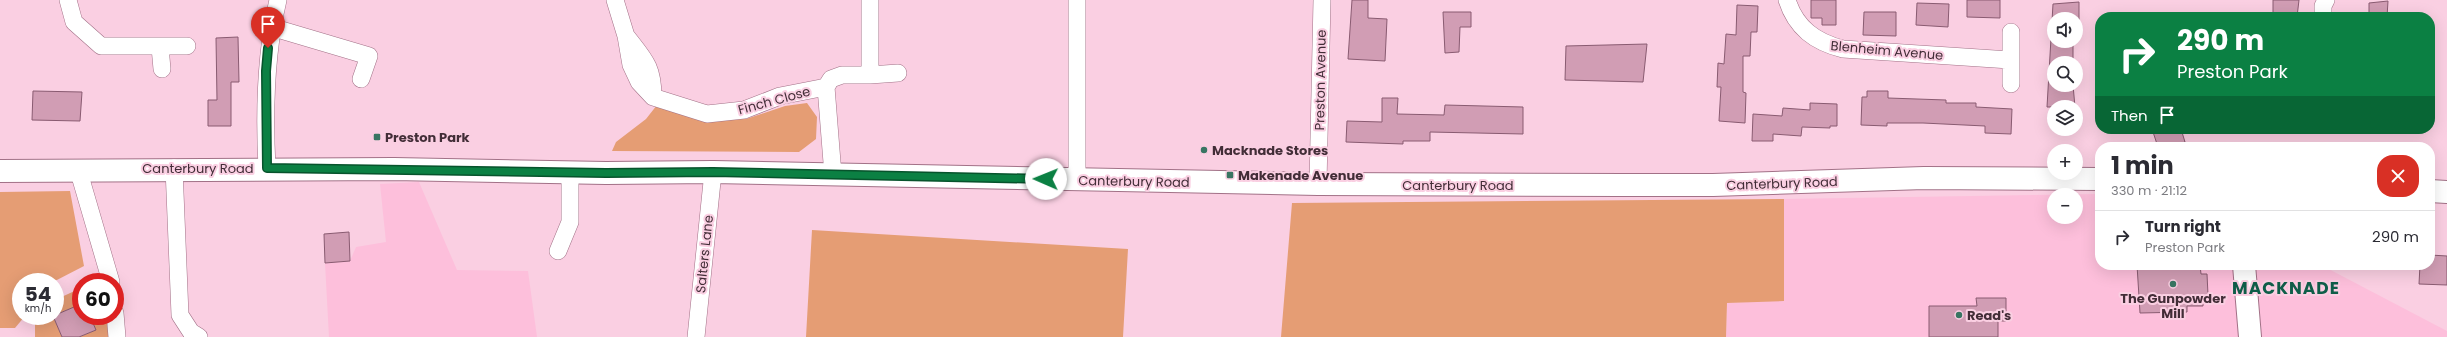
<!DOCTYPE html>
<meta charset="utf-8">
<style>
:root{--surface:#fff;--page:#f7f7f7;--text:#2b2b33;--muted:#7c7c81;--line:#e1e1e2}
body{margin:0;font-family:Poppins,sans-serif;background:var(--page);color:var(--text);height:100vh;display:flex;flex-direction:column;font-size:15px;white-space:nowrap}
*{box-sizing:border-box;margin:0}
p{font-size:13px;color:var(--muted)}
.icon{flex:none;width:22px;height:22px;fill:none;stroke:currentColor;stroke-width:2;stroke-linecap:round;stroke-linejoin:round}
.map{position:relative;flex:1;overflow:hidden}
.side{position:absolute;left:2095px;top:142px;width:340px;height:128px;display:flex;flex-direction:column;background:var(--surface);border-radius:16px;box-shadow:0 4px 16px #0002}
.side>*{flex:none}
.hud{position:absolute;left:2095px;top:12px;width:340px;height:122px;border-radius:16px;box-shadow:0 4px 16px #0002;background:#0b8043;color:#fff;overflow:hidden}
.fabs{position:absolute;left:2047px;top:12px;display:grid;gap:8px}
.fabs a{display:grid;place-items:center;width:36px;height:36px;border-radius:50%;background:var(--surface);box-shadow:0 4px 16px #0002;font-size:20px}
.speed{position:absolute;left:12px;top:273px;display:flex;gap:8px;font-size:20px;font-weight:700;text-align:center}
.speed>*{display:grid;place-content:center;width:52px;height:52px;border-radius:50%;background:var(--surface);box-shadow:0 4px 16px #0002;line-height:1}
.speed small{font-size:10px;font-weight:400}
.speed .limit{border:6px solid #d22;background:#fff;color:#111}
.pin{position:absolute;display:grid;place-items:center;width:34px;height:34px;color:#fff;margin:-41px -17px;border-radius:50% 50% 50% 0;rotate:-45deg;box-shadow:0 0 4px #0007}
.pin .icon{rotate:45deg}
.me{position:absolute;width:44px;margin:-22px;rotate:271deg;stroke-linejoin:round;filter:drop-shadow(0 0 3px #0008)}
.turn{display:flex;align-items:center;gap:14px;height:84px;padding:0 16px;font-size:18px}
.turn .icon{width:52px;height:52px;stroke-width:2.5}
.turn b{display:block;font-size:28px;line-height:34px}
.then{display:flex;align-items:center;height:38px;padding:0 16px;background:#0003;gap:8px;font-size:15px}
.round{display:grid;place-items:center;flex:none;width:42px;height:42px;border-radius:16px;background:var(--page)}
.head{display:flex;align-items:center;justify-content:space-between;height:68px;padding:0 16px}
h1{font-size:24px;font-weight:700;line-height:30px}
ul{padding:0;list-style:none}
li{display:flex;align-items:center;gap:12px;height:52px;padding:0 16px;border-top:1px solid var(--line)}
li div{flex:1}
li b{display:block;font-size:15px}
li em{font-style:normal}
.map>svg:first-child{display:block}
</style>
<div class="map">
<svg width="2447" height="337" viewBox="0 0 2447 337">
<rect width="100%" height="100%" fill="#facfe2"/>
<path fill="#fdbfdb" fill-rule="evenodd" d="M419,182l38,88 71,1 9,66h-208l-4,-74 25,-2 6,-14 30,-5 -6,-58z
M2097,194h3v71h221l126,66v6h-721l1,-34 57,-3v-101zM2054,195h22v22h-22z"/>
<path fill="#e59d74" d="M807,103l10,14 -1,22 -17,13 -187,-1 4,-9 30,-23 11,-14 48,15 41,-1 39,-13z
M70,191l14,75 -31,16h-32v34h4l-10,12h-15v-136z
M1784,199v102l-57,2 -1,34h-445l11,-134z
M812,230l316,19 -5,88h-317z
M81,288v16l-26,11v-15z
M39,316h14l9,21h-27v-13z
M90,316h21l1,21h-33l17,-7z"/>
<path fill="#d19db4" stroke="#895b71" d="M1352,0h16v18l19,1 -2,42 -37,-2z
M1811,0h25v25h-14v-7h-11z
M1967,0h33v18l-33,-1z
M2273,0h26l-2,17h-24z
M2388,1l-1,16h-18v-14z
M2079,2v32h-3v-15h-22v22h19v22h-19v22h19l2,22h-28l6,-103z
M1917,3l32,1 -1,23 -32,-2z
M1737,5l21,1 -1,26h-6l-1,24h-7v36l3,1 -1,30 -26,-2 2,-34h-4l1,-24 6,1 2,-30 10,1z
M1443,12h28v15h-11l-1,25 -14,1z
M1864,12h32v24l-33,-1z
M238,37l1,45h-8v44h-23v-26h9l-1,-62z
M1647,44l-4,38 -78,-2 1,-34z
M33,91l49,1 -2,29 -48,-1z
M1867,91h21v7l58,2v3h30v4l36,2 -1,25 -26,-1v-7l-62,-3h-36v3l-26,-1 1,-28h5z
M1382,98h16l-1,16 47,1 1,-10 78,2v27l-93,-2v9h-27v3l-57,-2 1,-21 35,1z
M1810,103l27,1v22h-7v2l-28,-1 -1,9 -28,-2v7h-21l1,-27 29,2 1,-8 27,2z
M2152,129h29l4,13 -14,5h-13z
M349,232l1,29 -25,2 -1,-29z
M2430,255l17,1v29l-28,-1 1,-19h10z
M2137,265h63l1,9h6l1,21 -5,1v10h-16v6l-47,1z
M1976,298h30v23h-8v16h-69v-31h48z
M81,304v12h9l6,14 -17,7h-17l-9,-21z"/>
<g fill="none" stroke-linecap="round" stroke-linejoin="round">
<defs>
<path id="minor" d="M68,0l6,22 27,24h86
M615,0l11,36 5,29 8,17 14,15 54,17 37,-4 36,-14 46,-9
M1787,0c9,28 28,42 56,49l167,11
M2323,17v-11l3,-6
M271,27l98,29 -8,23
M627,37c18,23 26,30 26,60
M160,47l2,22
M870,75l28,-2
M2011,84v-52
M174,168l6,147 11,17 8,5
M267,168c-3,-57 -2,-113 11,-168
M78,169l33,113
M833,175l-7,-88 5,-8 11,-4h28v-75
M1077,180v-180
M1318,184l4,-184
M558,251l12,-29v-50
M115,313l2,24
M696,337l17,-165"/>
<path id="tertiary" d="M2244,265l6,72"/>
<path id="primary" d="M0,171l394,-2 212,4 107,-1 605,12 306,1h89l211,-7 176,1
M2430,191l17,1"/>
</defs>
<use href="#minor" stroke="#a27187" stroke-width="18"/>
<use href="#tertiary" stroke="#a27187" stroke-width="24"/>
<use href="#primary" stroke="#a27187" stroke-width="24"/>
<use href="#minor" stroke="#fff" stroke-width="17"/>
<use href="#tertiary" stroke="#fff" stroke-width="22"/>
<use href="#primary" stroke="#fff" stroke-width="22"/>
</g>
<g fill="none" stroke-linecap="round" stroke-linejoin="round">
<defs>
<path id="route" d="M268,48l-2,23 1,97 339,5 107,-1 333,7"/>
</defs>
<use href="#route" stroke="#07532c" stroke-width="10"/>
<use href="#route" stroke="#0b8043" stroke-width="7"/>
</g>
<g fill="#387562" stroke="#facfe2" stroke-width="1.5">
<rect x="373" y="133" width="8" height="8" rx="2"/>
<circle cx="1204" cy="150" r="4"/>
<rect x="1226" y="171" width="8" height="8" rx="2"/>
<circle cx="2173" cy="284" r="4"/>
<circle cx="1959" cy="315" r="4"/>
</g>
<g text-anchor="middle" stroke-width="4" stroke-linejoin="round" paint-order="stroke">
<g font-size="13" fill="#422d37" stroke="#facfe2">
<text transform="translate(1887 50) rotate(5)" y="5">Blenheim Avenue</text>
<text transform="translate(1320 80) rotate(-89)" y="5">Preston Avenue</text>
<text transform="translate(774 100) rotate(-15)" y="5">Finch Close</text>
<text x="198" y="173">Canterbury Road</text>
<text transform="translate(1134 181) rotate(1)" y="5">Canterbury Road</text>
<text transform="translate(1782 183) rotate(-2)" y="5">Canterbury Road</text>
<text x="1458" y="190">Canterbury Road</text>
<text transform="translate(704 254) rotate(-84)" y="5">Salters Lane</text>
</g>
<g font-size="13" font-weight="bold" fill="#422d37" stroke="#facfe2" text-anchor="start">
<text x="385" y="142">Preston Park</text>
<text x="1212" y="155">Macknade Stores</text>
<text x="1238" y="180">Makenade Avenue</text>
<text x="2173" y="303" text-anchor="middle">The Gunpowder<tspan x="2173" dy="15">Mill</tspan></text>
<text x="1967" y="320">Read's</text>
</g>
<g font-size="17" font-weight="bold" letter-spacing="1" fill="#0f5e49" stroke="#facfe2">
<text x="2286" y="294">MACKNADE</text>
</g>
</g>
</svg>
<div class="fabs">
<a><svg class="icon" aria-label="sound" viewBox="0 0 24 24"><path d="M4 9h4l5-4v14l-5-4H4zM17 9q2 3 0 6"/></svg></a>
<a><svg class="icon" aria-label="search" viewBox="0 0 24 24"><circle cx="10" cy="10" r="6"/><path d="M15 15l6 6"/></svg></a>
<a><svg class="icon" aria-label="layers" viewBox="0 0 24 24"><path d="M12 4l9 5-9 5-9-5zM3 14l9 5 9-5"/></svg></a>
<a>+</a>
<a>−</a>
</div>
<div class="speed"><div>54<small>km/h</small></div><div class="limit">60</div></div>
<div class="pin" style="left:268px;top:48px;background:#d93025"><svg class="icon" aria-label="arrive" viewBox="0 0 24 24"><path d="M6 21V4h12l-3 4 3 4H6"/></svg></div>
<svg class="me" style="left:1046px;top:179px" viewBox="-20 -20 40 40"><circle r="19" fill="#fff"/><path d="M0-13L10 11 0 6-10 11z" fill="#0b8043"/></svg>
<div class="hud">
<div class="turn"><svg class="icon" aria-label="right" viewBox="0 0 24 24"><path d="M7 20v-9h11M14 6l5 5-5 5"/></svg><div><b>290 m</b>Preston Park</div></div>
<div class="then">Then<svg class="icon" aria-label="arrive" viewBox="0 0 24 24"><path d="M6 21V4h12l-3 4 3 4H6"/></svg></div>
</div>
<section class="side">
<div class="head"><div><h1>1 min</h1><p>330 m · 21:12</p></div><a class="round" style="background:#d93025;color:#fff"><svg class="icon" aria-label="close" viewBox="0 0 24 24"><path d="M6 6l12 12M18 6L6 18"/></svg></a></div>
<ul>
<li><svg class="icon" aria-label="right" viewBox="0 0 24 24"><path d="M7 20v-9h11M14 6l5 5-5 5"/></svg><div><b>Turn right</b><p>Preston Park</p></div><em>290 m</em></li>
</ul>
</section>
</div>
